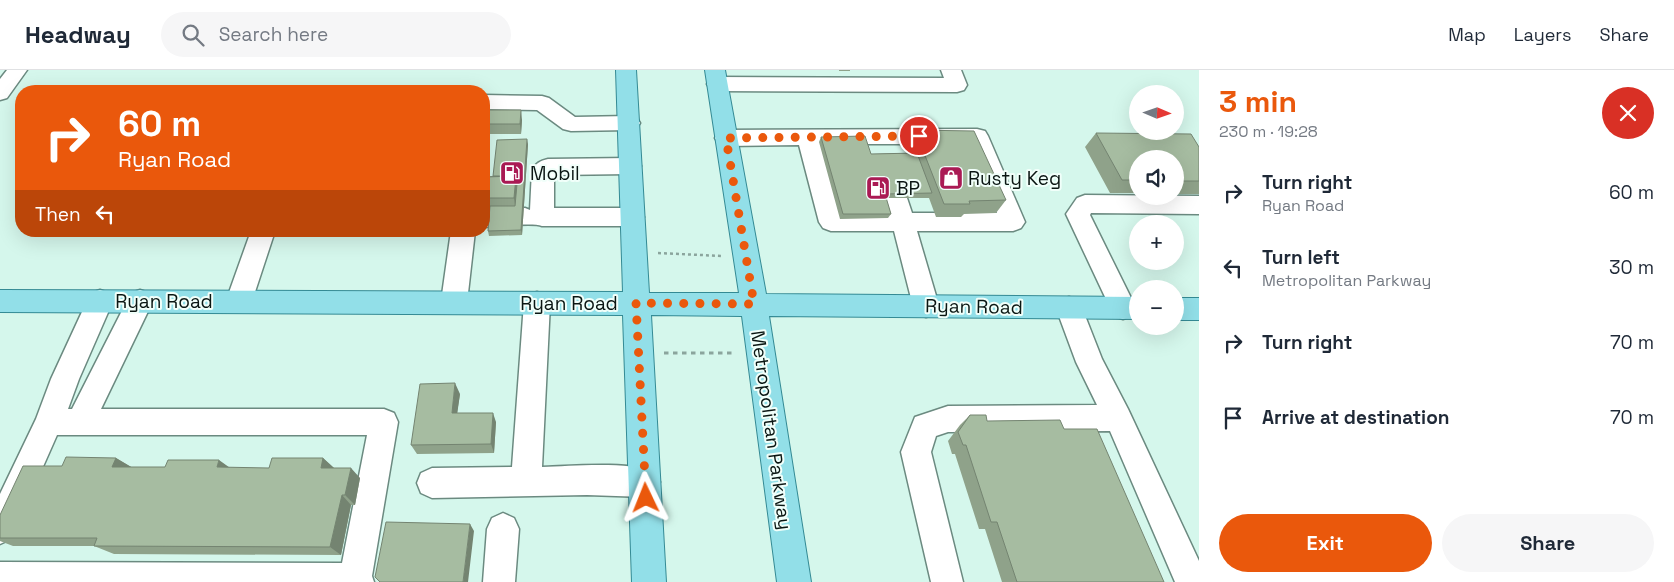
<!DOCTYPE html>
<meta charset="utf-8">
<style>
:root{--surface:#fff;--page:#f6f6f7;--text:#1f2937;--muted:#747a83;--line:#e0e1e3;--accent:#ea580c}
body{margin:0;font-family:"Space Grotesk",sans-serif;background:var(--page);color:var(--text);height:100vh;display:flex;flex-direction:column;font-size:19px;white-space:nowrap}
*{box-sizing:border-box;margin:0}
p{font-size:16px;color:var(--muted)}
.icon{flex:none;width:28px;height:28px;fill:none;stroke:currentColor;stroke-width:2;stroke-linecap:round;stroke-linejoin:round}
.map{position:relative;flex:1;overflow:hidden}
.details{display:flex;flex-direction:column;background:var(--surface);width:475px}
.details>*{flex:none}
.banner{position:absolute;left:15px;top:15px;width:475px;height:152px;border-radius:20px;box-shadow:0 5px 20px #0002;background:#ea580c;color:#fff;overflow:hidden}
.needle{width:32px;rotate:92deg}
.controls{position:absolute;left:1129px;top:15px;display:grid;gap:10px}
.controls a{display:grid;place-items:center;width:55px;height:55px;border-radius:50%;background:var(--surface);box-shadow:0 5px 20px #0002;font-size:25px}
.pin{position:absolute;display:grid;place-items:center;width:42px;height:42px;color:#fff;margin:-21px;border:2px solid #fff;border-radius:50%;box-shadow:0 1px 5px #0007}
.me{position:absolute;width:55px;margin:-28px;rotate:358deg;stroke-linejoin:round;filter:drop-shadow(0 0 4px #0008)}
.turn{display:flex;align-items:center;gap:18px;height:105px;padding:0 20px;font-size:22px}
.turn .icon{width:65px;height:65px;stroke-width:2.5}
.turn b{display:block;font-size:35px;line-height:42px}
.then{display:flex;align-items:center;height:48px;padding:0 20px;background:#0003;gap:10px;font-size:19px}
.round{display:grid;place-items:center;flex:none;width:52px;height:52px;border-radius:26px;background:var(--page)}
.head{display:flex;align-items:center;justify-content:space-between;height:85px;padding:0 20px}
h1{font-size:30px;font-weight:800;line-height:38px;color:var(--accent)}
.primary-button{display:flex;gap:10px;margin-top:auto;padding:10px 20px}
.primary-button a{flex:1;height:58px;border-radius:30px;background:var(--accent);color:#fff;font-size:20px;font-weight:800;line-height:58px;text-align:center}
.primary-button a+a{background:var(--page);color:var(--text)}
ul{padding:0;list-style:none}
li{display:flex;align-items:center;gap:15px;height:75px;padding:0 20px}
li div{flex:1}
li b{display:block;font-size:19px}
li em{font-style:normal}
header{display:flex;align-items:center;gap:30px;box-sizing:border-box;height:70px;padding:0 25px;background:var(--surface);border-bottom:1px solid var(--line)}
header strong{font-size:24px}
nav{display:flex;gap:28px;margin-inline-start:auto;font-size:18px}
.search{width:350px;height:45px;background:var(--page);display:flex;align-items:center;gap:12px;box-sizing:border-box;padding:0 18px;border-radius:28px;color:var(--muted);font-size:19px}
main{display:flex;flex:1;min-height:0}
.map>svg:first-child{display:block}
</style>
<header>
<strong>Headway</strong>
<div class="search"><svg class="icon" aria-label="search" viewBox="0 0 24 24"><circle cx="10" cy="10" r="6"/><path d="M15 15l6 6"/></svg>Search here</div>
<nav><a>Map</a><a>Layers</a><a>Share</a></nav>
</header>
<main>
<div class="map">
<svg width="1199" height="512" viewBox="0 0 1199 512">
<rect width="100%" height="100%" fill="#d5f7ec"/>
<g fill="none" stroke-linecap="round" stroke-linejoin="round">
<defs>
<path id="minor" d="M7,0h20l-20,28 -7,2v-21z
M941,0h20l6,15 -3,5 -7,2 -240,-1 -7,-2 -3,-5 3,-5 7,-2 227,1z
M484,25l58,1 7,2 26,19 54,-1 8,2 3,5 -3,5 -8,2 -58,1 -8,-2 -26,-19 -53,-1z
M977,59l8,2 3,5 37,86 -4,6 -8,3h-96l22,75 -4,8 -9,3 -9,-3 -4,-8 -19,-75h-63l-8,-3 -4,-6 -20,-77 -73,1 -8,-3 -3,-5 3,-5 8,-3zM821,74h148l28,69h-85l-7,-21 -8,-3 -8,3 -4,6 4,15h-49z
M630,88l8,2 3,6 -3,6 -8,2 -76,1v33h78l8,3 4,6 -4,6 -8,3h-90c-11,-4 -43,1 -58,1v-18l41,-1 5,2 2,-40c4,-7 8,-9 16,-11z
M1085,125l114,1v18l-108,-1 -1,2 46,93 -4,8 -9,3 -9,-3 -48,-102 11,-16z
M251,161h24l-23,70 -4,8 -9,3 -9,-3 -4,-8z
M451,161h24l-8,71 -4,8 -9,3 -9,-3 -4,-8z
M100,220l9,3 4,8 -34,78 -11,30h4l59,-116 9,-3 9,3 4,8 -52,108h283l10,4 4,9 -26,154 2,6h-374v-20l342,1 25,-128h-310l-46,104 -11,5v-50l36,-75 15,-40 36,-78 4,-8z
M537,222l9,3 4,8 -8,164c30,-1 87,-6 114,5l4,10 -4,10 -11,5 -58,-2 -155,3 -11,-5 -4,-10 4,-10 11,-5 80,-1 12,-164 4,-8z
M1069,227l9,3 4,8 20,51 26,50 71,152v21h-24l-65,-151 -162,1 -12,4 -5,16 32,130h-32l-30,-130 14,-35 33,-11 149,-1 -21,-43 -20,-54 4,-8z
M503,443l11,5 5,11 -4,53h-32l4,-53 5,-11z"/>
<path id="major" d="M616,0h20l13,223h90l-34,-223h20l41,224 372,3v22l-369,-3 42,266h-34l-35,-266 -91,-1 15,267h-34l-9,-267 -623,-3v-22l623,2z
M1175,228h24v22h-24z"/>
</defs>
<use href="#minor" stroke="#6b8a80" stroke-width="3"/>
<use href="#major" stroke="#348a94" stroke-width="2"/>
<path stroke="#8ba59d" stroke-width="2.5" stroke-dasharray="3 3" stroke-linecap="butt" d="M658,183l64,3"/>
<path stroke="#8ba59d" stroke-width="3" stroke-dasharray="4.5 4.5" stroke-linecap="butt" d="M664,283h71"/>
<use href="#minor" fill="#fff" fill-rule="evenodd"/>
<use href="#major" fill="#92dfe8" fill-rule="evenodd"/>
</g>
<path fill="#8fa28a" d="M839,0h11v1h-11z
M484,40l38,10 -1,14h-37z
M915,60l91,70 -10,13 -32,1 -3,3h-25l-7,-19h-43l5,16 -3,4 -48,1 -21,-77 2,-5 50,17 41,-1 -4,-10z
M1096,63l103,14v47h-24v-35h-37v34h-28l-25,-46z
M528,74l-6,91 -33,1 -1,-5 2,-20h-6v-34l9,-1z
M460,324l-3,19 39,9 -2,31 -77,1 -6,-9z
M970,345l17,6 77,8 100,153h-162l-17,-53h-6l-24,-75h-3l-4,-13 12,-16z
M116,388l15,9 138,1 54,-10 11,10 26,10 -5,27h-4l-10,50 -227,-1 -20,-8h-81l-13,-5v-26l62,-49z"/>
<path fill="#748471" d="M521,40l1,10 -1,14 -1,-10z
M527,69l1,5 -6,91 -1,-5z
M516,106l2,13 -2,22 -2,-13z
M455,313l5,11 -4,28 -4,-9z
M493,343l3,9 -2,31 -3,-9z
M116,388l17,10 -21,-1z
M323,388l11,10h-13z
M219,390l14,10 -16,-3z
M351,398l9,10 -5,27 -10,-10z
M342,425l9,10 -10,50 -11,-8z
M470,454l4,7 -6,51h-5z"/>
<path fill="#a6bca1" stroke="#748471" d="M484,40h37l-1,14h-36z
M915,60l59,1 32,69 -37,1 1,3h-26z
M1096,63l95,1 8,13v34h-24v-22h-37v21h-16z
M865,66l6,18 46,-1 15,40 -47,1 6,20h-48l-22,-77z
M527,69l-6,91 -33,1 2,-25h25l2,-22 -1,-8h-23l4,-36z
M516,106l-2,22h-30v-21z
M455,313l-3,30h41l-2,31 -80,1 9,-61z
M970,345h16l1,6 73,-1 4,9h33l67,153h-147l-20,-60h-6l-25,-77h-3l-5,-13z
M66,387l50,1 -4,9h53l3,-7h51l-2,7 52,1 3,-10h51l-2,10h30l-6,27h-3l-12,52 -236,-1 3,-8h-97v-23l23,-49h39z
M386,452l84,2 -7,58h-83l-5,-5z"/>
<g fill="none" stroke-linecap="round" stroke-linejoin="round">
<path stroke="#ea580c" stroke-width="9" stroke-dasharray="0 16.2" d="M646,428l-10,-195 118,1 -28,-166 193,-2"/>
</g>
<defs>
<symbol id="fuel-square" viewBox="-11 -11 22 22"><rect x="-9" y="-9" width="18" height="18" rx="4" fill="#aa1a54" stroke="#f1fffa"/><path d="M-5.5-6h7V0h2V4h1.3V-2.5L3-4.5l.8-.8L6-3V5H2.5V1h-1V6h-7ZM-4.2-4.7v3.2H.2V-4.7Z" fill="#fff"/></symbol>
<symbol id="shop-square" viewBox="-11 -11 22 22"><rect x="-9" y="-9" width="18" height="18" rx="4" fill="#aa1a54" stroke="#f1fffa"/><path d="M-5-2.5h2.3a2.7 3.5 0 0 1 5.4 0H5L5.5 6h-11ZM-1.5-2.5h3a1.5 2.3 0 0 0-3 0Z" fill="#fff"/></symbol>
</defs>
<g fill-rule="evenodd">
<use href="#fuel-square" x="498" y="89" width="28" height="28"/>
<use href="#shop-square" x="937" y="94" width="28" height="28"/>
<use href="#fuel-square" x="864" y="104" width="28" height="28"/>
</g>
<g text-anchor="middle" stroke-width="4" stroke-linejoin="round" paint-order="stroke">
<g font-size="19" fill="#0a1613" stroke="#f1fffa" text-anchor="start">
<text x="530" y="110">Mobil</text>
<text x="968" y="115">Rusty Keg</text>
<text x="896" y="125">BP</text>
</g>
<g font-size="19" fill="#0a1613" stroke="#f1fffa">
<text x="164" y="238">Ryan Road</text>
<text x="569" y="240">Ryan Road</text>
<text transform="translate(974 236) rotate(1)" y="7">Ryan Road</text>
<text transform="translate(772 360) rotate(82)" y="7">Metropolitan Parkway</text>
</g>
</g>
</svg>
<div class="controls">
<a><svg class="needle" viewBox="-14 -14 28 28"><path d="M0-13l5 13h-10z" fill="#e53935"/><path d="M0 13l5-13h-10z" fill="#747a83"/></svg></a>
<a><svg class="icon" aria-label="sound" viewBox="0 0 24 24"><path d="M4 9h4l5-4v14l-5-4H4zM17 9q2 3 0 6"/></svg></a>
<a>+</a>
<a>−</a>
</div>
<div class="pin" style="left:919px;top:66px;background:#d93025"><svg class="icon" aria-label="arrive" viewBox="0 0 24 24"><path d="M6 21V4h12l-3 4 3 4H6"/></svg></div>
<svg class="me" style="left:646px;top:428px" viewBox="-20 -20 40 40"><path d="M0-17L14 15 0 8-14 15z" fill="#ea580c" stroke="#fff" stroke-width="4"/></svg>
<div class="banner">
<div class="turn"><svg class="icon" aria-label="right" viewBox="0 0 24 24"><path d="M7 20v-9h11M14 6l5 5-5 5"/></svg><div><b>60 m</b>Ryan Road</div></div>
<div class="then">Then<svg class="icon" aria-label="left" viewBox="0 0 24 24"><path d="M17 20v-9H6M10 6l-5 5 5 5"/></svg></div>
</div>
</div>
<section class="details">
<div class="head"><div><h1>3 min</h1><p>230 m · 19:28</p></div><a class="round" style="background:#d93025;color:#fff"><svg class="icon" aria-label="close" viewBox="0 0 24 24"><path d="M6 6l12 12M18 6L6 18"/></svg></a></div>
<ul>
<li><svg class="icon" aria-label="right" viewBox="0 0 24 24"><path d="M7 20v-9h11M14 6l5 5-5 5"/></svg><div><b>Turn right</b><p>Ryan Road</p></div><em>60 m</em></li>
<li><svg class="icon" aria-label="left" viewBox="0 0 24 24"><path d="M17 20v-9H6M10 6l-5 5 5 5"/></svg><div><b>Turn left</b><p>Metropolitan Parkway</p></div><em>30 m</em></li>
<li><svg class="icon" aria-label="right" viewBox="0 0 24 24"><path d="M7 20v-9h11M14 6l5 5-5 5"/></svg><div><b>Turn right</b></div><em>70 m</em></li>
<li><svg class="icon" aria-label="arrive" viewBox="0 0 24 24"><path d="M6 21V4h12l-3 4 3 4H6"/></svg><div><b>Arrive at destination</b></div><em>70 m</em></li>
</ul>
<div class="primary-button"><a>Exit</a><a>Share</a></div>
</section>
</main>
